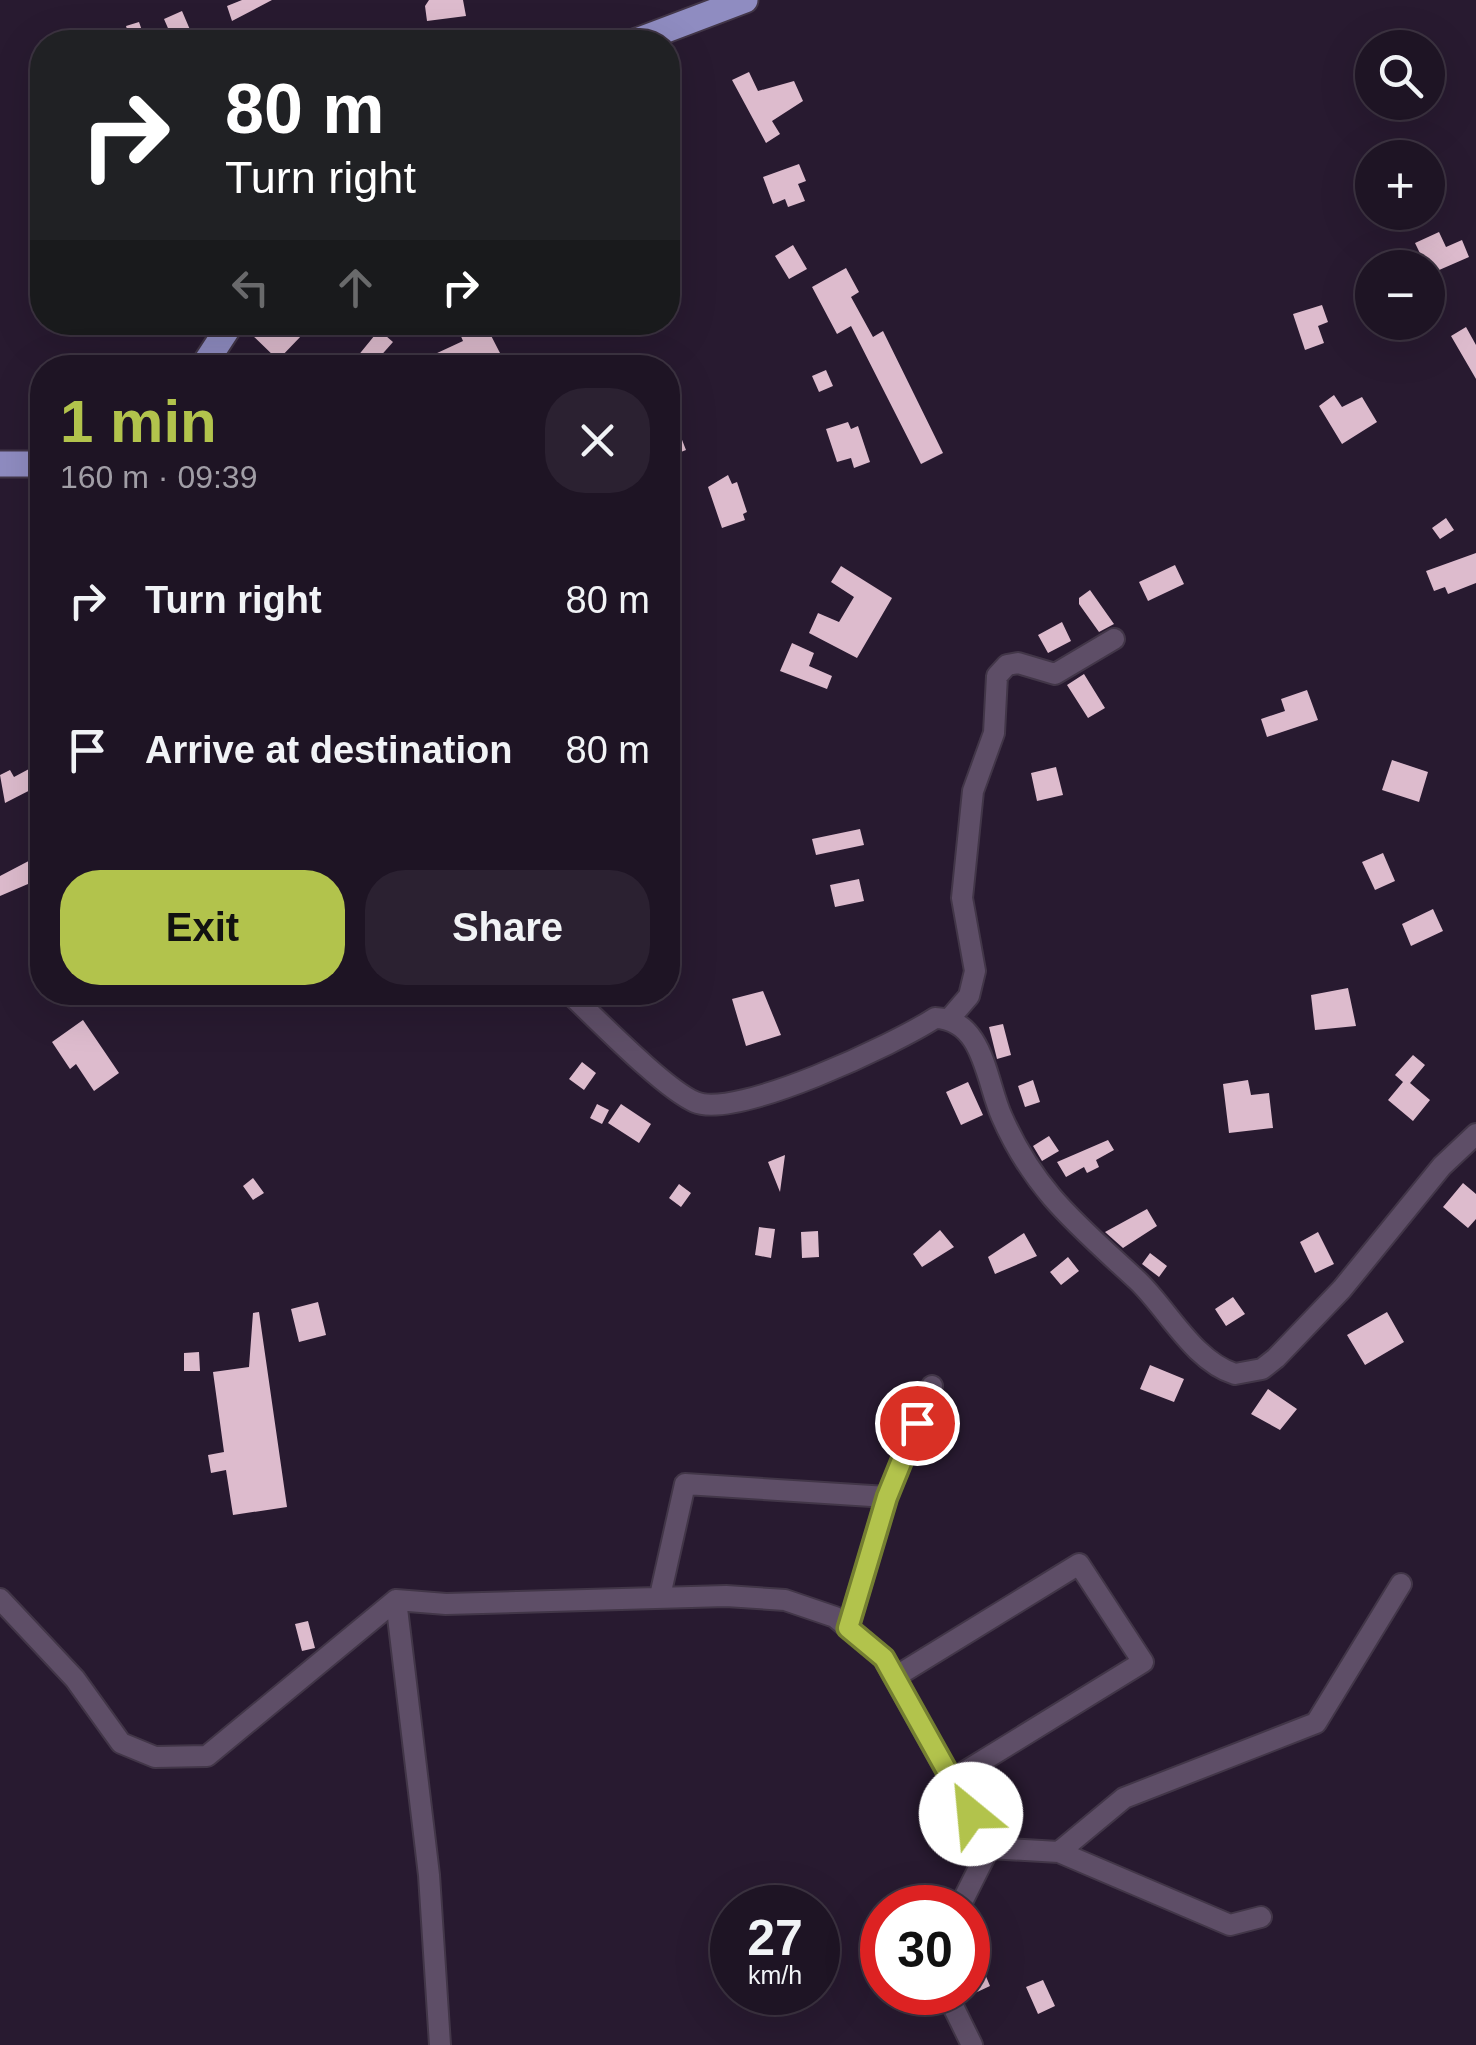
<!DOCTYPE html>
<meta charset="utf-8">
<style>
:root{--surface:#1e1424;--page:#2b2131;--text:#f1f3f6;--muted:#a19ea6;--line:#3c3341;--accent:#b2c34c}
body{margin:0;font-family:Helvetica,sans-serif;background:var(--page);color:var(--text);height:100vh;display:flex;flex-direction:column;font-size:38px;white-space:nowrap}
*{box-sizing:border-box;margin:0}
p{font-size:32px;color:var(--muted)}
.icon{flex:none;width:55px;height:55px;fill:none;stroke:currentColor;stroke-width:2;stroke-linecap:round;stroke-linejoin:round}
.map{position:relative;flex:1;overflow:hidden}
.sheet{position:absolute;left:30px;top:355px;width:650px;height:650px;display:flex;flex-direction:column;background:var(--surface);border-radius:40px;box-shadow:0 10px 40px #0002,0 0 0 2px var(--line)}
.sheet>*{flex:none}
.hud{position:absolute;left:30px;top:30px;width:650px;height:305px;border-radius:40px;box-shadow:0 10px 40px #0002,0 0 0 2px var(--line);background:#202124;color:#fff;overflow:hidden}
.fabs{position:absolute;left:1355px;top:30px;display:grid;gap:20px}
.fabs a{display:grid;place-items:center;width:90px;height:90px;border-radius:50%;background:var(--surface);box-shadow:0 10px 40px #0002,0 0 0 2px var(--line);font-size:50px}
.speed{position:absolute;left:710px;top:1885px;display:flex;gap:20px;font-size:50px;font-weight:700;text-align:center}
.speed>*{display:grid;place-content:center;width:130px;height:130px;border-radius:50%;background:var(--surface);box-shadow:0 10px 40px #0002,0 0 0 2px var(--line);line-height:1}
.speed small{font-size:25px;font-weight:400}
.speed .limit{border:15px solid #d22;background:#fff;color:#111}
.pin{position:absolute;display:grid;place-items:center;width:85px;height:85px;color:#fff;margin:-42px;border:5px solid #fff;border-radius:50%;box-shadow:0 2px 10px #0007}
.me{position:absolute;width:110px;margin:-55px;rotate:332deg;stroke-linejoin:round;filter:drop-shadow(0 0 8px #0008)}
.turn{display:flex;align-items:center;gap:35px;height:210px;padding:0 30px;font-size:45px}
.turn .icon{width:130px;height:130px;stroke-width:2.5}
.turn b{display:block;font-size:70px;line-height:85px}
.lanes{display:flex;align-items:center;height:95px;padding:0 30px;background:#0003;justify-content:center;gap:50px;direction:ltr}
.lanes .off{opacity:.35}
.round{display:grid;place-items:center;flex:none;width:105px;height:105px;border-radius:40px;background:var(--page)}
.headline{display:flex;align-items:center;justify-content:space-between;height:170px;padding:0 30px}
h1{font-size:60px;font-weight:700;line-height:75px;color:var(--accent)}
.button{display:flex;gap:20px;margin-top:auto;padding:20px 30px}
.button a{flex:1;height:115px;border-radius:40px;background:var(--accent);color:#111;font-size:40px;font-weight:700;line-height:115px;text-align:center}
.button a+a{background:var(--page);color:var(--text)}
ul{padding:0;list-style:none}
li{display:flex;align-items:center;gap:30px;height:150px;padding:0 30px}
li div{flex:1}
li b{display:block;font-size:38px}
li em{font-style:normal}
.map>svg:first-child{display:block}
</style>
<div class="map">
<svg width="1476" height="2045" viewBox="0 0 1476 2045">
<rect width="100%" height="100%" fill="#281a30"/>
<path fill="#ddbbcd" d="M242,0h30l-40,21 -5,-15z
M429,0h34l3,16 -39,5 -2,-15z
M182,11l12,28 -20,3 -10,-23z
M139,22l7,20h-15l-5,-16z
M749,72l9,19 36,-10 9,20 -31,20 8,13 -14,9 -34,-63z
M799,164l7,17 -8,3 7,17 -17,6 -3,-8 -12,5 -10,-27z
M1439,232l7,15 16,-7 7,17 -39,17 -15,-31z
M793,245l14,24 -18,10 -14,-23z
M846,268l13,24 -8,5 22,40 10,-6 60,122 -22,11 -70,-138 -14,8 -25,-47z
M1322,305l6,17 -10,4 6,17 -19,7 -12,-36z
M258,322h33l12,12 -25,26 -29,-28z
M484,322l16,31 -29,15h-30l-6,-14 28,-13 -3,-7z
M1466,327l10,18v34l-25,-43z
M379,330l14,12 -23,26 -13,-11z
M826,370l7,16 -14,6 -7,-16z
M1334,395l8,12 20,-10 15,25 -35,22 -23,-38z
M668,404l18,46 -18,7z
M848,422l3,7 7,-3 12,36 -16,6 -3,-10 -14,4 -11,-33z
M728,475l4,9 5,-2 10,30 -4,2 2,6 -23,8 -14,-41z
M1446,518l8,12 -14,9 -8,-11z
M1476,553v30l-28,11 -3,-7 -11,4 -8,-20z
M1175,565l9,19 -36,17 -9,-19z
M841,566l51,32 -35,60 -48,-25 9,-20 21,9 15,-25 -23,-15z
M1090,590l24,34 -15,8 -20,-28v-6z
M1062,622l9,19 -23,12 -10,-18z
M792,643l22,10 -5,13 23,10 -5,13 -47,-18z
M1084,674l21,34 -17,10 -21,-33z
M1307,690l11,30 -51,17 -6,-18 24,-8 -4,-12z
M1392,760l36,12 -9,30 -37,-12z
M42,762v22l-37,19 -5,-28 10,-5 4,7z
M1056,767l7,28 -26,6 -6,-28z
M860,829l4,16 -48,10 -4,-16z
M1383,853l12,28 -20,9 -13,-28z
M42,854v24l-42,18v-20z
M859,879l5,22 -29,6 -5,-22z
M1433,909l10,22 -32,15 -9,-22z
M1348,988l8,38 -41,4 -4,-35z
M763,991l18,44 -35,11 -14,-47z
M83,1020l36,53 -25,18 -18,-27 -6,5 -18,-27z
M1003,1024l8,31 -14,4 -8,-32z
M1413,1055l12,10 -15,18 20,17 -17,21 -25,-21 15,-18 -8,-7z
M582,1062l14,11 -12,17 -15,-11z
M1033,1080l7,22 -15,5 -7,-21z
M1248,1080l3,15 18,-2 4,35 -44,5 -6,-49z
M968,1082l15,33 -22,10 -15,-33z
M597,1104l12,6 -7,14 -12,-6z
M621,1104l30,20 -12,19 -31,-20z
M1049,1136l10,15 -17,10 -9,-15z
M1108,1140l6,10 -18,10 3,7 -12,6 -3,-6 -18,10 -9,-15z
M785,1155l-5,37 -12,-30z
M253,1178l11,15 -11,7 -10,-14z
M1463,1183l13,11v25l-8,9 -25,-21z
M679,1184l12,9 -10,14 -12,-9z
M1147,1209l10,17 -34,22 -18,-16z
M759,1227l16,2 -4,29 -16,-3z
M940,1230l14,17 -32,20 -9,-13z
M818,1231l1,26 -17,1 -1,-26z
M1318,1232l16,32 -19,9 -15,-31z
M1024,1233l13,23 -42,18 -7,-17z
M1150,1253l17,13 -8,11 -17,-13z
M1068,1257l11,14 -18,14 -11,-13z
M1233,1297l12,17 -19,12 -11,-17z
M318,1302l8,33 -27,7 -8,-33z
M259,1312l28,195 -54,8 -7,-45 -15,3 -3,-18 16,-3 -11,-80 36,-5 4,-54z
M1387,1312l17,30 -39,23 -18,-30z
M199,1352l1,19h-16v-18z
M1150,1365l34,14 -10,23 -34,-13z
M1268,1389l29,20 -17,21 -29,-16z
M308,1621l7,27 -13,3 -7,-27z
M980,1962l10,24 -15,7 -7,-26z
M1043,1980l12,26 -17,8 -12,-27z"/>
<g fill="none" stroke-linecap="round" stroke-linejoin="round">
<defs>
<path id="minor" d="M568,992c29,27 95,96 127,110 41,18 202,-59 240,-84 49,1 51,64 67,99 33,75 77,109 135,163 30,28 56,81 98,94l27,-5 14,-11 66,-69 100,-123 34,-32
M950,1018l19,-22 6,-25 -13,-73 11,-107 21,-58 3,-57 10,-11 11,-2 37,11 59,-35
M887,1497l45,-111
M660,1596l25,-112 202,13 -39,131
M0,1599l75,80 46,64 34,14 52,-1 189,-156 50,4 280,-8 59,4 50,17 48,40 106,191
M396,1600l33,275 11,170
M895,1677l184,-113 64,98 -190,117
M989,1848l70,4 65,-54 192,-75 85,-139
M1059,1852l171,73 31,-8
M959,1908l30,-60
M946,1992l26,53"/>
<path id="primary" d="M634,42l111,-42
M202,368l30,-46
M0,464h42"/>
</defs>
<use href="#minor" stroke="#423648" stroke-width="24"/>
<use href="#primary" stroke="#423648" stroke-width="29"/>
<use href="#minor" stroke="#5e4e67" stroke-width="20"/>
<use href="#primary" stroke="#8f8cc1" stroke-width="25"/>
</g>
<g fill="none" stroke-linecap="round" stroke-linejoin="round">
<defs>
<path id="route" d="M917,1423l-30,74 -39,131 36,30 87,156"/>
</defs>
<use href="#route" stroke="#747f31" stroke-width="25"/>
<use href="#route" stroke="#b2c34c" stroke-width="18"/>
</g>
</svg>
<div class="fabs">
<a><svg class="icon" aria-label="search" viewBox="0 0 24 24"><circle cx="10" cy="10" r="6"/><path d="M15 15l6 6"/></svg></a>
<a>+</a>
<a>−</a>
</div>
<div class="speed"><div>27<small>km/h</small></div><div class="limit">30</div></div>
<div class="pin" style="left:917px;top:1423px;background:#d93025"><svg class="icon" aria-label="arrive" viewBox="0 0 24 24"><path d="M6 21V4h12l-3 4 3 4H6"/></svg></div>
<svg class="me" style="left:971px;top:1814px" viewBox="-20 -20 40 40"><circle r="19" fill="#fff"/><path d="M0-13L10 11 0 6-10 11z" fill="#b2c34c"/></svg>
<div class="hud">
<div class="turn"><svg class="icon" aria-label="right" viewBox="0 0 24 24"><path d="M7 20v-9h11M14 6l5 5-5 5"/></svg><div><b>80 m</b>Turn right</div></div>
<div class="lanes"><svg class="icon off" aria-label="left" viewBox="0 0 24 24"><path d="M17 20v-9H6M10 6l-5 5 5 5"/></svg><svg class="icon off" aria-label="ahead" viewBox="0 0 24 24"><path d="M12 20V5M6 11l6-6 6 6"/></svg><svg class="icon" aria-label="right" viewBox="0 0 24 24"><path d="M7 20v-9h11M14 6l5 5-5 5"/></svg></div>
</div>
<section class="sheet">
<div class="headline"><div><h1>1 min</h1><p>160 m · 09:39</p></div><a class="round"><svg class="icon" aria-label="close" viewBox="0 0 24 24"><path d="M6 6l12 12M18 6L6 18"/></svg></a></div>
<ul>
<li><svg class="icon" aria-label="right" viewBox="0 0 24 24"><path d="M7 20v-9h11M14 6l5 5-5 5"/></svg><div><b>Turn right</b></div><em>80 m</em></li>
<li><svg class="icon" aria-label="arrive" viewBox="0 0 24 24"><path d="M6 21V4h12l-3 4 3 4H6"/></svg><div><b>Arrive at destination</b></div><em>80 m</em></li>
</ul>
<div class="button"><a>Exit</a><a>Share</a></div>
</section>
</div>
